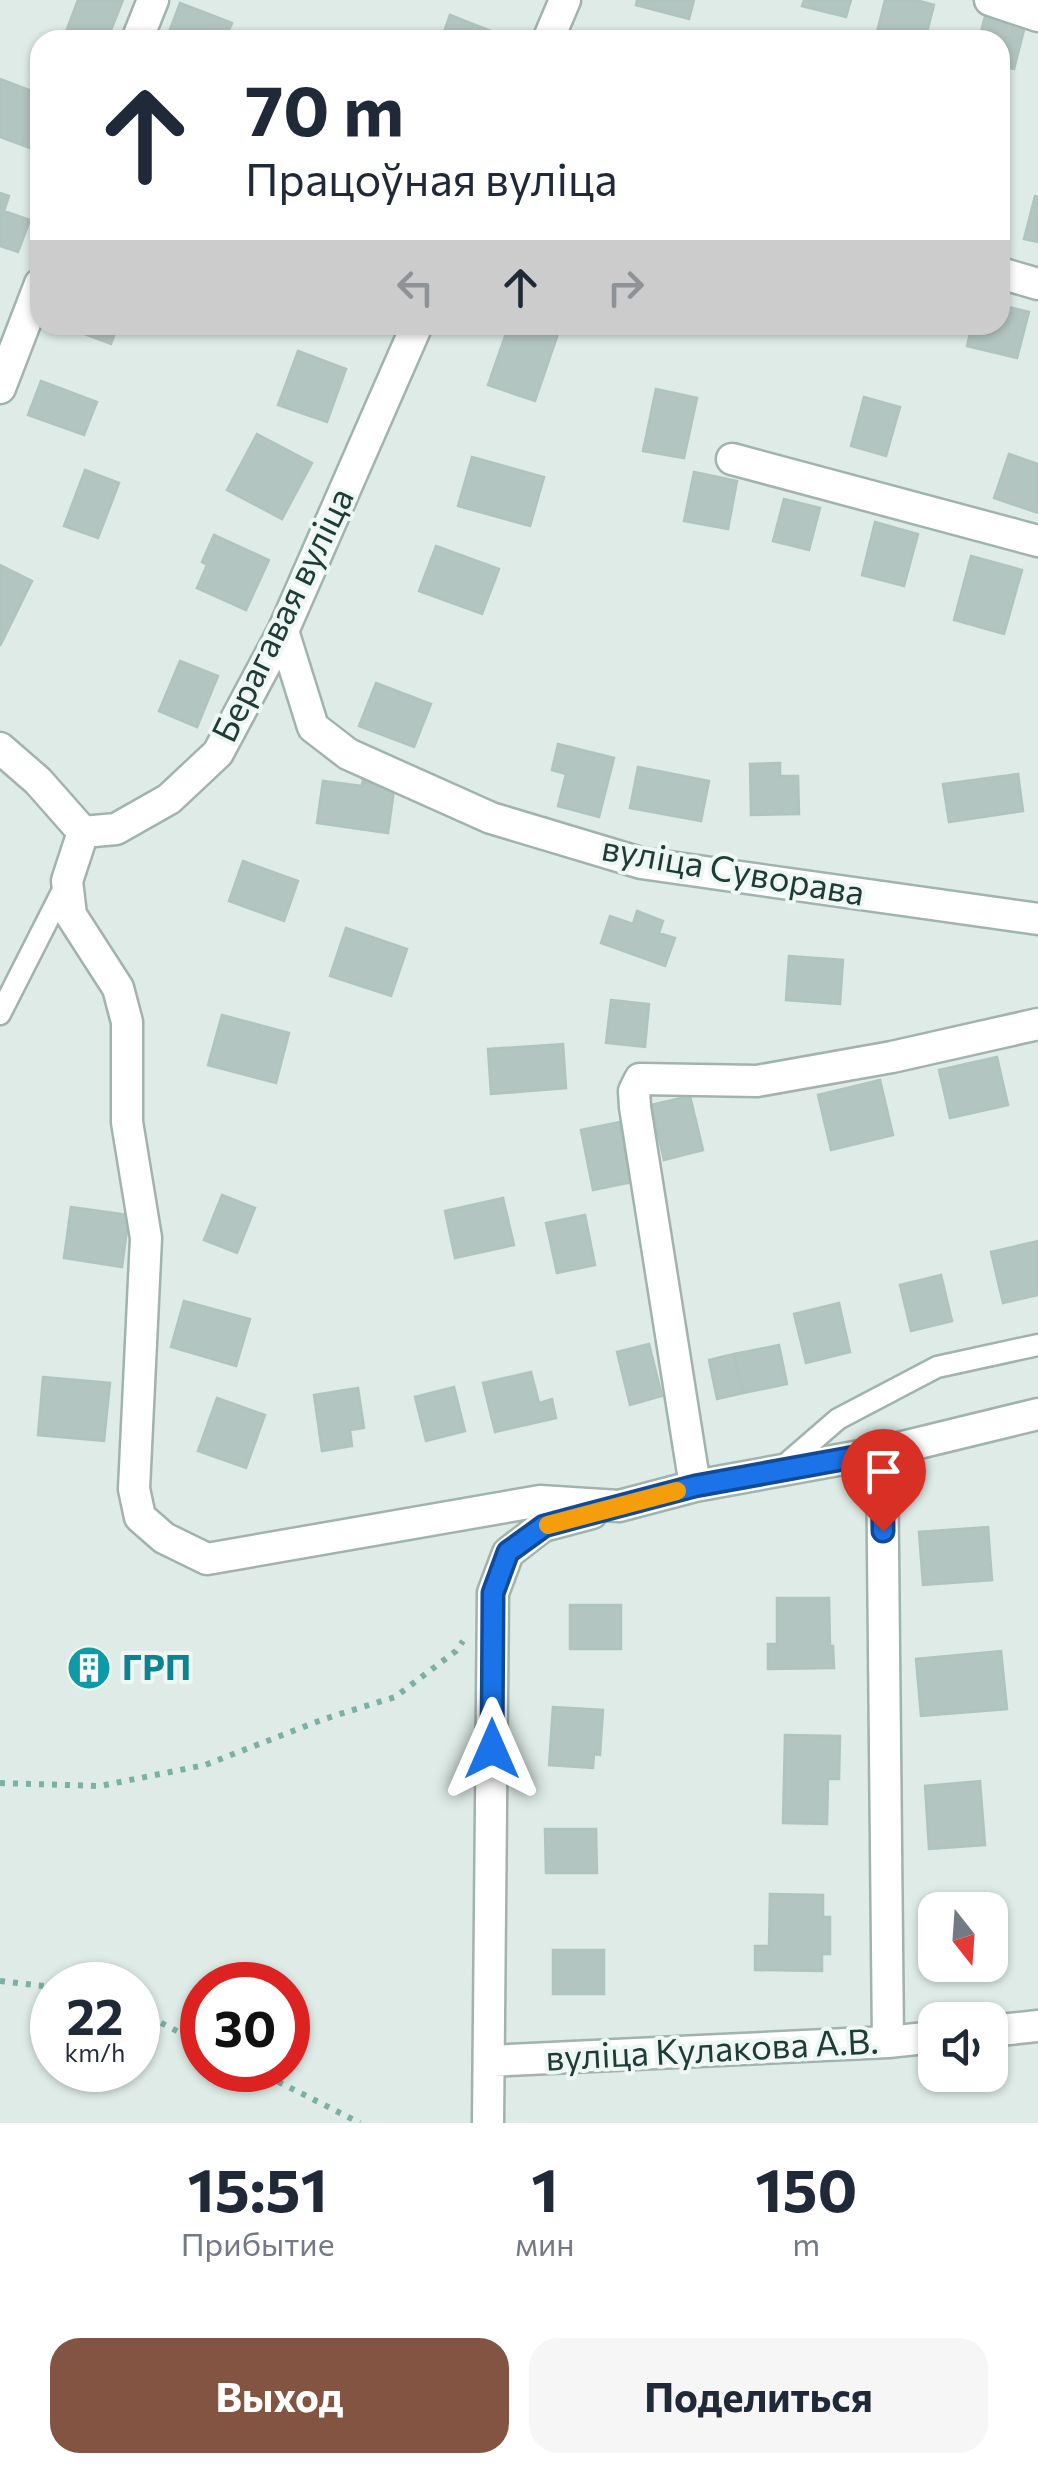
<!DOCTYPE html>
<html lang="ru">
<meta charset="utf-8">
<style>
:root{--surface:#fff;--page:#f6f6f7;--text:#1f2937;--muted:#747a83;--accent:#825441}
body{margin:0;font-family:Commissioner,sans-serif;background:var(--page);color:var(--text);height:100vh;display:flex;flex-direction:column;font-size:38px;white-space:nowrap}
*{box-sizing:border-box;margin:0}
p{font-size:32px;color:var(--muted)}
.icon{flex:none;width:55px;height:55px;fill:none;stroke:currentColor;stroke-width:2;stroke-linecap:round;stroke-linejoin:round}
.map{position:relative;height:2123px;overflow:hidden}
.sheet{display:flex;flex-direction:column;background:var(--surface);flex:1}
.sheet>*{flex:none}
.guide{position:absolute;left:30px;top:30px;width:980px;height:305px;border-radius:30px;box-shadow:0 2px 8px #0004;background:#fff;color:var(--text);overflow:hidden}
.needle{width:65px;rotate:163deg}
.fabs{position:absolute;left:918px;top:1892px;display:grid;gap:20px}
.fabs a{display:grid;place-items:center;width:90px;height:90px;border-radius:20px;background:var(--surface);box-shadow:0 2px 8px #0004;font-size:50px}
.speed{position:absolute;left:30px;top:1962px;display:flex;gap:20px;font-size:50px;font-weight:700;text-align:center}
.speed>*{display:grid;place-content:center;width:130px;height:130px;border-radius:50%;background:var(--surface);box-shadow:0 2px 8px #0004;line-height:1}
.speed small{font-size:25px;font-weight:400}
.speed .limit{border:15px solid #d22;background:#fff;color:#111}
.pin{position:absolute;display:grid;place-items:center;width:85px;height:85px;color:#fff;margin:-102px -42px;border-radius:50% 50% 50% 0;rotate:-45deg;box-shadow:0 0 10px #0007}
.pin .icon{rotate:45deg}
.me{position:absolute;width:110px;margin:-55px;rotate:0deg;stroke-linejoin:round;filter:drop-shadow(0 0 8px #0008)}
.turn{display:flex;align-items:center;gap:35px;height:210px;padding:0 50px;font-size:45px}
.turn .icon{width:130px;height:130px;stroke-width:2.5}
.turn b{display:block;font-size:70px;line-height:85px}
.lanes{display:flex;align-items:center;height:95px;padding:0 50px;background:#0003;justify-content:center;gap:50px;direction:ltr}
.lanes .off{opacity:.35}
.eta{display:flex;justify-content:space-evenly;align-items:center;height:170px;text-align:center}
.eta b{font-size:60px;font-weight:700;line-height:70px}
.primary-button{display:flex;gap:20px;margin-top:auto;padding:20px 50px}
.primary-button a{flex:1;height:115px;border-radius:30px;background:var(--accent);color:#fff;font-size:40px;font-weight:700;line-height:115px;text-align:center}
.primary-button a+a{background:var(--page);color:var(--text)}
.map>svg:first-child{display:block}
</style>
<div class="map">
<svg width="1038" height="2123" viewBox="0 0 1038 2123">
<rect width="100%" height="100%" fill="#deebe6"/>
<path fill="#b3c5c0" stroke="#b0c4be" stroke-width="2.5" d="M78,0h45l-16,40h-11l-29,-11z
M637,0h57l-5,19 -53,-14z
M804,0h47l-5,17 -44,-11z
M885,0h31l18,5 -9,35h-35l-14,-4z
M180,3l52,20 -7,17h-59z
M450,15l41,16 -3,9h-47z
M985,16l40,10 -11,43 -14,-3v-26h-21z
M0,79l40,15v43l-5,13 -35,-13z
M0,193l9,3 -5,15 26,9 -12,32 -18,-6z
M1035,196l3,1v45l-14,-3z
M1000,305l29,7 -12,46 -50,-12 5,-21h28z
M67,325h51l-7,19 -45,-17z
M509,325h43l8,3 -25,73 -47,-16z
M298,351l48,18 -19,53 -49,-17z
M41,381l56,21 -13,33 -56,-20z
M656,389l41,9 -13,60 -41,-7z
M864,397l36,10 -14,49 -35,-10z
M257,434l55,29 -30,56 -55,-29z
M1009,454l29,10v49l-44,-15z
M472,457l72,20 -14,49 -72,-20z
M85,470l34,13 -21,55 -34,-12z
M694,472l43,9 -9,48 -44,-8z
M784,499l36,9 -11,42 -36,-9z
M875,522l43,12 -14,52 -42,-11z
M214,535l55,25 -23,50 -49,-22 10,-23 -5,-3z
M436,546l63,23 -17,45 -63,-23z
M971,556l51,14 -18,64 -50,-14z
M0,565l32,16 -32,65z
M180,661l38,15 -21,51 -38,-16z
M376,683l55,21 -17,43 -55,-21z
M558,744l56,14 -15,59 -41,-11 8,-32 -14,-4z
M780,763v13h18l1,38 -48,1 -1,-51z
M638,767l71,14 -8,40 -71,-13z
M1018,774l5,37 -74,11 -6,-38z
M363,778l32,5 -7,50 -71,-10 6,-42 39,5z
M243,861l55,20 -14,40 -55,-20z
M637,911l26,10 -4,12 16,5 -10,28 -64,-23 9,-27 23,8z
M346,928l61,21 -16,47 -61,-20z
M789,956l54,4 -3,44 -54,-4z
M611,1000l38,4 -4,43 -39,-4z
M222,1015l67,18 -13,50 -68,-18z
M563,1044l3,44 -75,6 -3,-45z
M997,1057l11,48 -58,13 -11,-48z
M880,1080l13,55 -62,15 -13,-55z
M690,1096l13,54 -39,10 -13,-55z
M620,1122l12,60 -39,8 -12,-60z
M222,1195l33,13 -18,45 -33,-13z
M503,1198l11,47 -59,13 -10,-47z
M71,1207l58,8 -7,52 -58,-9z
M585,1215l10,50 -38,8 -11,-50z
M1038,1241v54l-35,8 -12,-51z
M941,1275l11,46 -41,10 -11,-46z
M184,1301l66,18 -14,47 -65,-19z
M839,1303l11,49 -44,11 -12,-49z
M649,1344l13,52 -32,9 -13,-53z
M779,1345l8,39 -44,9 -9,-39z
M734,1354l9,39 -26,6 -8,-39z
M531,1372l8,31 13,-4 4,19 -61,14 -12,-49z
M43,1377l67,6 -6,58 -66,-6z
M454,1387l11,44 -39,10 -11,-44z
M358,1388l6,40 -14,2 2,16 -30,5 -8,-56z
M217,1398l48,17 -19,53 -48,-17z
M988,1527l4,53 -69,5 -4,-53z
M777,1598h52l1,48h3l1,22 -66,1v-25h9z
M570,1605h51v44h-51z
M1001,1651l6,58 -86,7 -5,-57z
M97,1652l8,22 -25,9 -8,-21z
M553,1707l50,3 -3,45 -6,-1 -1,14 -44,-3z
M785,1735l55,1 -1,43h-11l-1,45 -44,-1z
M980,1781l5,64 -56,4 -4,-63z
M545,1829h51l1,44h-51z
M770,1894l53,1v22h7v37h-8v17l-67,-1v-24h14z
M981,1894l1,16h-47v39l-3,1 -4,-51z
M553,1950h51v44h-51z"/>
<g fill="none" stroke-linecap="round" stroke-linejoin="round">
<defs>
<path id="service" d="M0,1014l67,-132
M779,1470l59,-51 99,-52 101,-22"/>
<path id="minor" d="M990,0l48,16
M137,40l16,-40
M548,40l17,-40
M1000,273l38,11
M417,325l-134,306 -65,122 -49,46 -53,30 -33,3 -16,49 4,34 47,73 9,34v100l19,116 -12,251 6,28 24,21 43,21 333,-58 79,5 76,-20 187,-34 156,-38
M0,388l40,-104
M732,459l306,82
M283,631l30,96 35,27 143,64 150,45 397,56
M0,748l38,33 45,51
M882,1452l6,590
M695,1486l-60,-379 -1,-16 6,-12 117,2 135,-24 146,-33
M990,2031l48,-5
M489,2061l399,-19 47,-5
M488,2123l5,-530 15,-40 35,-27 49,-13"/>
</defs>
<use href="#service" stroke="#a1b3ae" stroke-width="25"/>
<use href="#minor" stroke="#a1b3ae" stroke-width="35"/>
<path stroke="#7cb0a5" stroke-width="6" stroke-dasharray="5 8" stroke-linecap="butt" d="M0,1783l100,3 105,-21 119,-46 71,-22 61,-46 7,-10
M0,1981l52,6
M138,2011l64,33
M255,2070l105,53"/>
<use href="#service" stroke="#fff" stroke-width="20"/>
<use href="#minor" stroke="#fff" stroke-width="30"/>
</g>
<g fill="none" stroke-linecap="round" stroke-linejoin="round">
<defs>
<path id="route" d="M492,1749l1,-156 15,-41 36,-26 37,-10 114,-30 187,-34 1,79"/>
</defs>
<use href="#route" stroke="#114b97" stroke-width="25"/>
<use href="#route" stroke="#1a73e8" stroke-width="18"/>
<path stroke="#f59e0b" stroke-width="18" d="M548,1525l129,-34"/>
</g>
<defs>
<symbol id="building-disc" viewBox="-11 -11 22 22"><circle r="9.5" fill="#0f9aa8" stroke="#eef7f4"/><path d="M-4-6H4V6H1V3H-1V6H-4ZM-2.5-4.3h1.7v1.8h-1.7ZM.8-4.3h1.7v1.8H.8ZM-2.5-1h1.7V.8h-1.7ZM.8-1h1.7V.8H.8Z" fill="#fff"/></symbol>
</defs>
<g fill-rule="evenodd">
<use href="#building-disc" x="64" y="1643" width="50" height="50"/>
</g>
<g text-anchor="middle" stroke-width="8" stroke-linejoin="round" paint-order="stroke">
<g font-size="35" fill="#1e3b36" stroke="#eef7f4">
<text transform="translate(283 615) rotate(-64)" y="12">Берагавая вуліца</text>
<text transform="translate(733 871) rotate(10)" y="12">вуліца Суворава</text>
<text transform="translate(712 2050) rotate(-3)" y="12">вуліца Кулакова А.В.</text>
</g>
<g font-size="35" font-weight="bold" fill="#0d838f" stroke="#eef7f4" text-anchor="start">
<text x="122" y="1680">ГРП</text>
</g>
</g>
</svg>
<div class="fabs">
<a><svg class="needle" viewBox="-14 -14 28 28"><path d="M0-13l5 13h-10z" fill="#e53935"/><path d="M0 13l5-13h-10z" fill="#747a83"/></svg></a>
<a><svg class="icon" aria-label="sound" viewBox="0 0 24 24"><path d="M4 9h4l5-4v14l-5-4H4zM17 9q2 3 0 6"/></svg></a>
</div>
<div class="speed"><div>22<small>km/h</small></div><div class="limit">30</div></div>
<div class="pin" style="left:883px;top:1531px;background:#d93025"><svg class="icon" aria-label="arrive" viewBox="0 0 24 24"><path d="M6 21V4h12l-3 4 3 4H6"/></svg></div>
<svg class="me" style="left:492px;top:1749px" viewBox="-20 -20 40 40"><path d="M0-17L14 15 0 8-14 15z" fill="#1a73e8" stroke="#fff" stroke-width="4"/></svg>
<div class="guide">
<div class="turn"><svg class="icon" aria-label="ahead" viewBox="0 0 24 24"><path d="M12 20V5M6 11l6-6 6 6"/></svg><div><b>70 m</b>Працоўная вуліца</div></div>
<div class="lanes"><svg class="icon off" aria-label="left" viewBox="0 0 24 24"><path d="M17 20v-9H6M10 6l-5 5 5 5"/></svg><svg class="icon" aria-label="ahead" viewBox="0 0 24 24"><path d="M12 20V5M6 11l6-6 6 6"/></svg><svg class="icon off" aria-label="right" viewBox="0 0 24 24"><path d="M7 20v-9h11M14 6l5 5-5 5"/></svg></div>
</div>
</div>
<section class="sheet">
<div class="eta">
<div><b>15:51</b><p>Прибытие</p></div>
<div><b>1</b><p>мин</p></div>
<div><b>150</b><p>m</p></div>
</div>
<div class="primary-button"><a>Выход</a><a>Поделиться</a></div>
</section>
